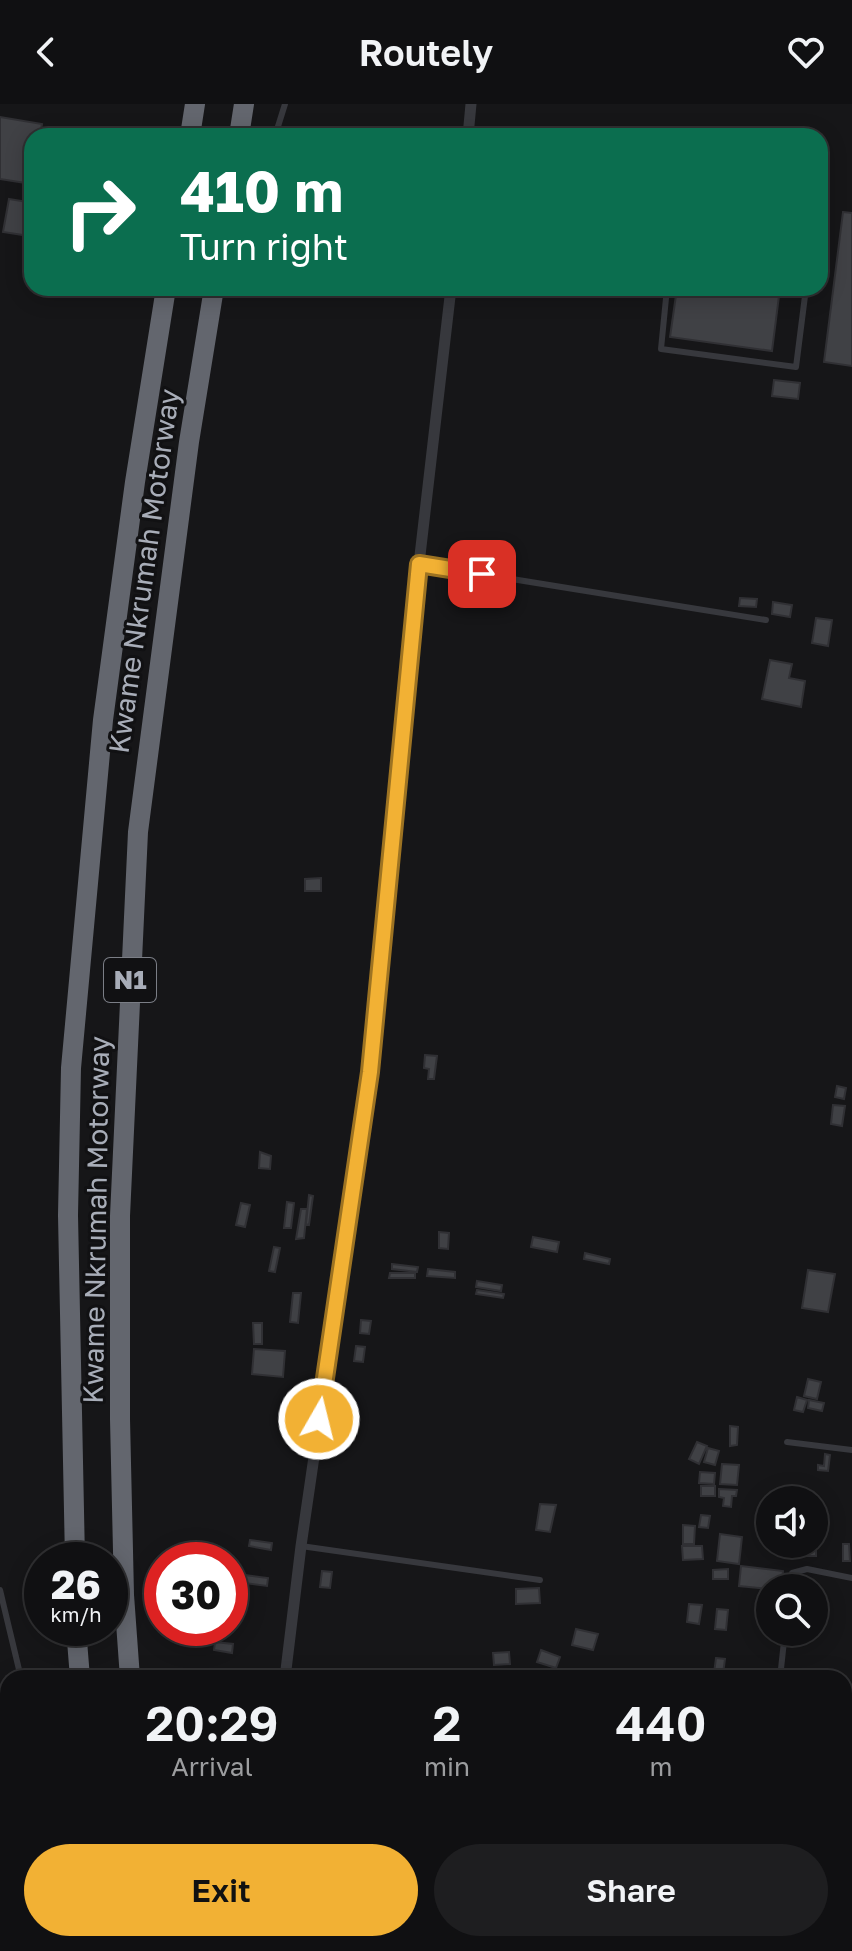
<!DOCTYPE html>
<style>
:root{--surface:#101012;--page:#1e1e20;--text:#f1f3f6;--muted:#9c9d9f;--line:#303032;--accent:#f2b134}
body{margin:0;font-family:"Golos Text",sans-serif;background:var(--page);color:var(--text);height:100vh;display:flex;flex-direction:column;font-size:30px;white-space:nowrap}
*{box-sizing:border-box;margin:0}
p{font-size:26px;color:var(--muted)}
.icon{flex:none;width:44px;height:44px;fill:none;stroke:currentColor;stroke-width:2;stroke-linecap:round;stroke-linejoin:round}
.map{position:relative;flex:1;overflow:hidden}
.side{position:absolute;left:0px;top:1566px;width:852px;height:282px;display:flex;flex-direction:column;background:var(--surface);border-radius:24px 24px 0 0;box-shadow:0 4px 20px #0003,0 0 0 2px var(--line)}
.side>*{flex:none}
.banner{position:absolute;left:24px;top:24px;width:804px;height:168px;border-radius:24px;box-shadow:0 4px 20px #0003,0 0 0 2px var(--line);background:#0b6e4f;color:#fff;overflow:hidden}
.tools{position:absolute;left:756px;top:1382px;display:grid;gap:16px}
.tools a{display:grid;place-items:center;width:72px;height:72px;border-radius:50%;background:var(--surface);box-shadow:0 4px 20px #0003,0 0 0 2px var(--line);font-size:40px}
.speed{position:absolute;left:24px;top:1438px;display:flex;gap:16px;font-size:40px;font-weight:700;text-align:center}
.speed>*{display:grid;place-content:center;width:104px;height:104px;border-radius:50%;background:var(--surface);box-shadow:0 4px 20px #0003,0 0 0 2px var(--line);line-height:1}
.speed small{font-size:20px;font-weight:400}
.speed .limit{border:12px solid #d22;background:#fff;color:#111}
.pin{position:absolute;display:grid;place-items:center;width:68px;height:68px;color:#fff;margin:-34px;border-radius:16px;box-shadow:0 4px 12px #0006}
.me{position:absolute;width:88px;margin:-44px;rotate:8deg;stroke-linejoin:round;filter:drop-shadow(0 0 6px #0008)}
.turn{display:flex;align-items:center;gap:28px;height:168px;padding:0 24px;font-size:36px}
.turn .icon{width:104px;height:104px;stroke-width:2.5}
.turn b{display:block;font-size:56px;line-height:68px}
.eta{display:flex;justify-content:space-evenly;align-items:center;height:136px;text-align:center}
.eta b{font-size:48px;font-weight:600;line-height:56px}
.primary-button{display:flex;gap:16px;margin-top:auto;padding:16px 24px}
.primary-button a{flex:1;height:92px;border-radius:48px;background:var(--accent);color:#111;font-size:32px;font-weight:600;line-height:92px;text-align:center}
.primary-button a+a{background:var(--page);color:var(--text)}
header{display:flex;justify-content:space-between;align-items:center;height:104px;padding:0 24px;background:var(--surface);font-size:36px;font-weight:600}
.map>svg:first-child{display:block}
</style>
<header><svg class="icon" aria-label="back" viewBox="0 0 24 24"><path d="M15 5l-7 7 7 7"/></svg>Routely<svg class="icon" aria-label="heart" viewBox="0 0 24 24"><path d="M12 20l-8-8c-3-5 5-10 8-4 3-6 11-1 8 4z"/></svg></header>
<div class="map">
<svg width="852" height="1847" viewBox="0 0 852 1847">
<rect width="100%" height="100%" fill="#161618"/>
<path fill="#404145" stroke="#303034" stroke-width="2" d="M0,13l42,7 -2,12h-8v48l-32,-5z
M9,95l19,3 -5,33 -20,-3z
M843,108l9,1v153l-28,-4z
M677,184h103l-8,63 -102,-14z
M774,276l26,3 -2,16 -26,-3z
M740,494l17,1 -1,8 -17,-1z
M773,498l19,3 -2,12 -18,-3z
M816,514l16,2 -4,26 -16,-3z
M770,556l22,4 -3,14 16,3 -4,26 -39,-8z
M321,774v13h-16v-12z
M425,951l12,1 -3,23h-6l1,-10 -5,-1z
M837,982l9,2 -2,11 -9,-2z
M833,1001l12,1 -3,20 -11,-2z
M260,1048l11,4 -1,13 -11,-1z
M309,1091l4,1 -4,29 -3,-1z
M287,1098l7,1 -3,25h-7z
M241,1099l9,2 -5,22 -9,-2z
M301,1105h6l-3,29 -8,1z
M439,1128l10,1 -1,16 -9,-1z
M533,1133l26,5 -2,10 -26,-5z
M274,1143l6,1 -5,24 -6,-1z
M585,1149l25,6 -1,5 -25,-5z
M392,1160l26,3 -1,5 -25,-3z
M428,1165l27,3v6l-28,-2z
M808,1166l27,4 -7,38 -26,-4z
M390,1169h25v5h-26z
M477,1177l25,4 -1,6 -25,-4z
M477,1186l27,4 -1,4 -27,-4z
M293,1189h8l-3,30 -8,-1z
M361,1216l10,1 -2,13 -9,-1z
M253,1219h9v21h-8z
M356,1242l9,1 -2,15 -9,-1z
M254,1245l31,2 -2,26 -31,-3z
M808,1275l13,3 -4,17 -13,-3z
M797,1293l10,3 -4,12 -9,-2z
M809,1296l15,3 -2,8 -14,-3z
M730,1322l8,1 -1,18 -7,1z
M697,1338l10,4 -8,18 -10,-5z
M708,1344l11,3 -4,14 -11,-3z
M825,1350l5,1 -2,16 -10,-1v-5l6,1z
M722,1360l17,1 -2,20 -17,-1z
M700,1368l15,1 -1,11 -15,-1z
M701,1382h14v10h-14z
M719,1385l18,1 -1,6h-4l-1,11 -8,-1 1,-8 -5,-1z
M540,1400l16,1 -6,27 -14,-2z
M701,1411l9,1 -2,12 -9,-1z
M683,1421l12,1 -1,18h-11z
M720,1430l22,3 -3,27 -22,-3z
M250,1436l22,3 -1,7 -22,-4z
M843,1440h6l1,17h-7z
M682,1442h20l1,13 -20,1z
M798,1443h18v9h-18z
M741,1462l42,5 -2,17 -11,1 -31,-3z
M728,1465v10h-15v-9z
M322,1467l10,1 -2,16 -10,-1z
M245,1471l23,3 -1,8 -23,-3z
M539,1484l1,15 -24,1v-15z
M689,1500l13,1 -3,19 -12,-2z
M717,1505l11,1 -2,20 -11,-1z
M576,1525l22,5 -5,16 -21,-5z
M215,1538l18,2 -1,9 -18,-3z
M541,1546l19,7 -4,11 -19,-6z
M509,1548l1,12 -16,1 -1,-12z
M716,1554l9,1 -2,15 -9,-1z
M464,1840h31l3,7h-34z"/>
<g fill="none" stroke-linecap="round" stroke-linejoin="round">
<path stroke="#37383d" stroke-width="6" d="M275,32l10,-32
M667,184l-6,61 135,18 10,-79
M419,460l347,56
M787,1338l65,8
M301,1442l239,34
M791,1484l1,-15 15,-4 45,9
M0,1486l21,88
M780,1574l5,-46
M844,1616l8,1
M844,1758l8,-1
M0,1775l8,-4
M776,1847l1,-7"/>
<path stroke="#37383d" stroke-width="11" d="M468,32l3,-32
M285,1574l16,-132 69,-474 49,-508 32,-276
M262,1847l1,-7"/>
<path stroke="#63666e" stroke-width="20" d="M190,32l5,-32
M239,32l5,-32
M75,1456l-7,-345 3,-147 32,-348 32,-238 31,-194
M76,1524l4,50
M130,1574l-6,-83 -4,-176v-203l18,-384 51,-390 25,-154
M101,1840v7
M150,1840v7"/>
</g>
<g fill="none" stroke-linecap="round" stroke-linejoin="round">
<defs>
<path id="route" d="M319,1315l51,-347 49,-508 63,10"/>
</defs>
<use href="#route" stroke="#9d7322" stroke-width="20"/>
<use href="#route" stroke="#f2b134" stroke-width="14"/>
</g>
<g text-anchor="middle" stroke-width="6" stroke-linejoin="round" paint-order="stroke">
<rect fill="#111113" stroke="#7b7e86" stroke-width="2" x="104" y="854" width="52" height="44" rx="6"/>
<g font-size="26" font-weight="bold" fill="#a8adb8">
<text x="130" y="885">N1</text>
</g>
<g font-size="28" fill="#a8adb8" stroke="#111113">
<text transform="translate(144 467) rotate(-82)" y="10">Kwame Nkrumah Motorway</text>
<text transform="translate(96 1116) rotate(-89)" y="10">Kwame Nkrumah Motorway</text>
</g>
</g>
</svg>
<div class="tools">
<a><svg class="icon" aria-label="sound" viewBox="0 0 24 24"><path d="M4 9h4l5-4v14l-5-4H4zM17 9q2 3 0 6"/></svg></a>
<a><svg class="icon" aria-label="search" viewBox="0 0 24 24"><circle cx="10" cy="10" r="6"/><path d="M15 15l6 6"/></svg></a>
</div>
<div class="speed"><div>26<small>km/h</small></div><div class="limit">30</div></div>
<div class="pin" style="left:482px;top:470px;background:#d93025"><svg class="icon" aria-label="arrive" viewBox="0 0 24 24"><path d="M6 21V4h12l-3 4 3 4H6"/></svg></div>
<svg class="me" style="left:319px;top:1315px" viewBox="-20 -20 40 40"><circle r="17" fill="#f2b134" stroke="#fff" stroke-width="3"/><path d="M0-11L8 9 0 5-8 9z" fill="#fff"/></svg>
<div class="banner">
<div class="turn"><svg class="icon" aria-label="right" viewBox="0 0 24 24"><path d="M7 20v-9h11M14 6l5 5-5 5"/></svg><div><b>410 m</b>Turn right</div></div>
</div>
<section class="side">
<div class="eta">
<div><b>20:29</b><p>Arrival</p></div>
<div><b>2</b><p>min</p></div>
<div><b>440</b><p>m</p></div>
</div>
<div class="primary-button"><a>Exit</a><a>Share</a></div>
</section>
</div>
